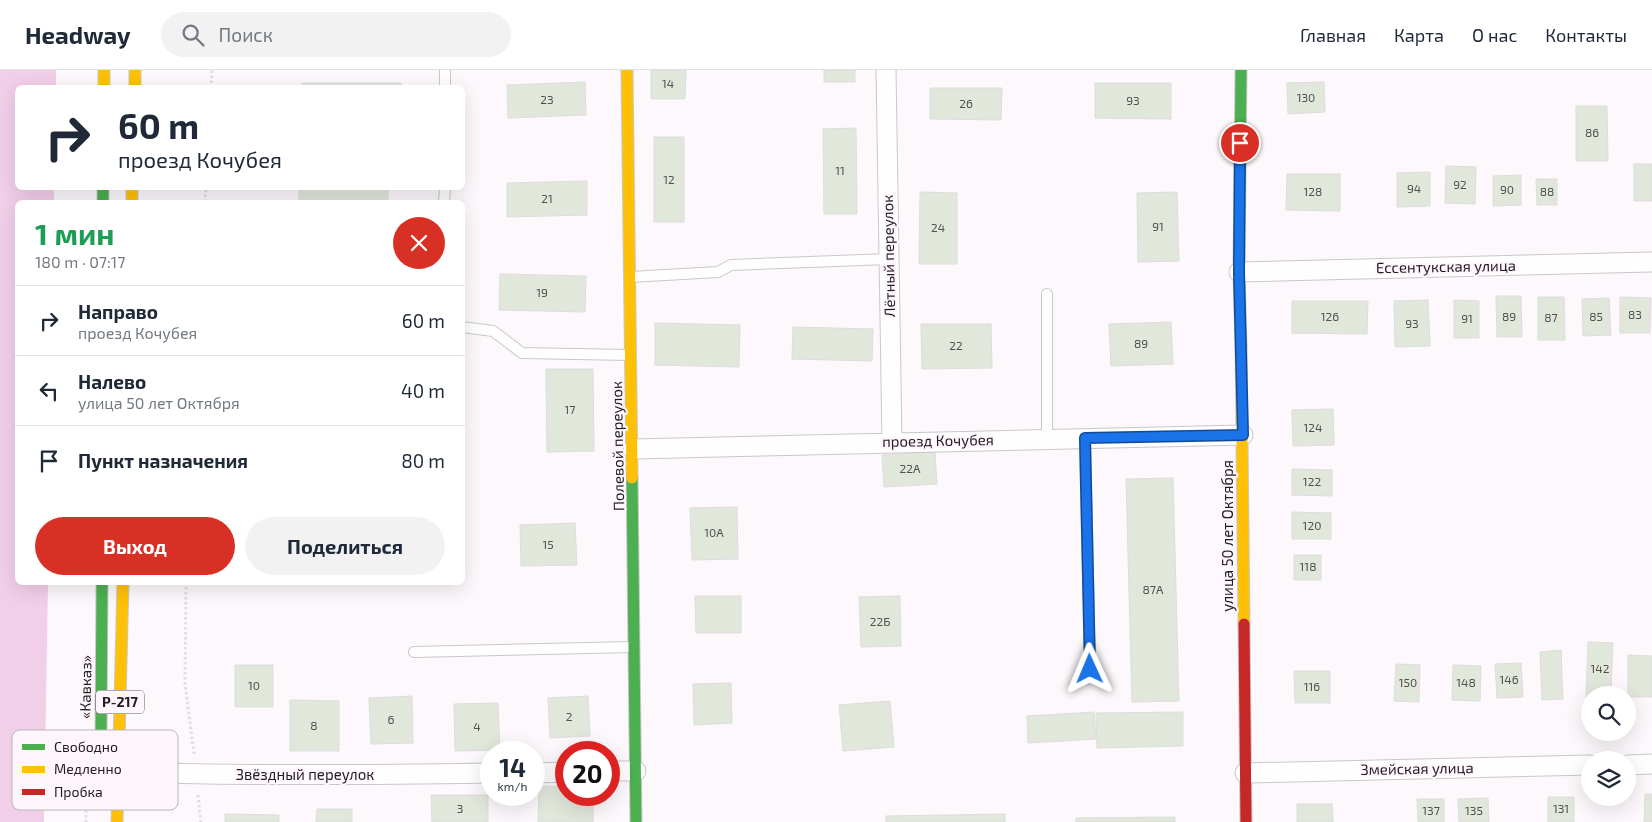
<!DOCTYPE html>
<html lang="ru">
<meta charset="utf-8">
<style>
:root{--surface:#fff;--page:#f2f2f3;--text:#1f2937;--muted:#747a83;--line:#e0e1e3;--accent:#d93025}
body{margin:0;font-family:"Exo 2",sans-serif;background:var(--page);color:var(--text);height:100vh;display:flex;flex-direction:column;font-size:19px;white-space:nowrap}
*{box-sizing:border-box;margin:0}
p{font-size:16px;color:var(--muted)}
.icon{flex:none;width:28px;height:28px;fill:none;stroke:currentColor;stroke-width:2;stroke-linecap:round;stroke-linejoin:round}
.map{position:relative;flex:1;overflow:hidden}
.panel{position:absolute;left:15px;top:130px;width:450px;height:385px;display:flex;flex-direction:column;background:var(--surface);border-radius:8px;box-shadow:0 5px 20px #0002}
.panel>*{flex:none}
.hud{position:absolute;left:15px;top:15px;width:450px;height:105px;border-radius:8px;box-shadow:0 5px 20px #0002;background:#fff;color:var(--text);overflow:hidden}
.controls{position:absolute;left:1581px;top:616px;display:grid;gap:10px}
.controls a{display:grid;place-items:center;width:55px;height:55px;border-radius:50%;background:var(--surface);box-shadow:0 5px 20px #0002;font-size:25px}
.speed{position:absolute;left:480px;top:671px;display:flex;gap:10px;font-size:25px;font-weight:700;text-align:center}
.speed>*{display:grid;place-content:center;width:65px;height:65px;border-radius:50%;background:var(--surface);box-shadow:0 5px 20px #0002;line-height:1}
.speed small{font-size:12px;font-weight:400}
.speed .limit{border:8px solid #d22;background:#fff;color:#111}
.pin{position:absolute;display:grid;place-items:center;width:42px;height:42px;color:#fff;margin:-21px;border:2px solid #fff;border-radius:50%;box-shadow:0 1px 5px #0007}
.me{position:absolute;width:55px;margin:-28px;rotate:359deg;stroke-linejoin:round;filter:drop-shadow(0 0 4px #0008)}
.turn{display:flex;align-items:center;gap:18px;height:105px;padding:0 20px;font-size:22px}
.turn .icon{width:65px;height:65px;stroke-width:2.5}
.turn b{display:block;font-size:35px;line-height:42px}
.round{display:grid;place-items:center;flex:none;width:52px;height:52px;border-radius:26px;background:var(--page)}
.overview{display:flex;align-items:center;justify-content:space-between;height:85px;padding:0 20px}
h1{font-size:30px;font-weight:700;line-height:38px;color:#1e9e55}
.button{display:flex;gap:10px;margin-top:auto;padding:10px 20px}
.button a{flex:1;height:58px;border-radius:30px;background:var(--accent);color:#fff;font-size:20px;font-weight:700;line-height:58px;text-align:center}
.button a+a{background:var(--page);color:var(--text)}
ul{padding:0;list-style:none}
li{display:flex;align-items:center;gap:15px;height:70px;padding:0 20px;border-top:1px solid var(--line)}
li div{flex:1}
li b{display:block;font-size:19px}
li em{font-style:normal}
header{display:flex;align-items:center;gap:30px;box-sizing:border-box;height:70px;padding:0 25px;background:var(--surface);border-bottom:1px solid var(--line)}
header strong{font-size:24px}
nav{display:flex;gap:28px;margin-inline-start:auto;font-size:18px}
.search{width:350px;height:45px;background:var(--page);display:flex;align-items:center;gap:12px;box-sizing:border-box;padding:0 18px;border-radius:28px;color:var(--muted);font-size:19px}
.map>svg:first-child{display:block}
</style>
<header>
<strong>Headway</strong>
<div class="search"><svg class="icon" aria-label="search" viewBox="0 0 24 24"><circle cx="10" cy="10" r="6"/><path d="M15 15l6 6"/></svg>Поиск</div>
<nav><a>Главная</a><a>Карта</a><a>О нас</a><a>Контакты</a></nav>
</header>
<div class="map">
<svg width="1652" height="752" viewBox="0 0 1652 752">
<rect width="100%" height="100%" fill="#fcf8fb"/>
<path fill="#f2cfe9" d="M0,0h56v17l-38,1v100h36v14h-36v380l30,1 -4,239h-44z"/>
<path fill="#e2e7dc" stroke="#dedcdd" d="M651,0h35l-1,29h-34z
M824,0h31v12h-31z
M585,12l1,33 -78,3 -1,-33z
M1324,12l1,30 -37,2 -1,-31z
M302,13h99v5h-98z
M1095,13h76v36l-76,-1z
M930,18h72l-1,32 -71,-1z
M1576,36h31l1,55h-32z
M856,58l1,86h-33l-1,-85z
M654,67h30v85h-30z
M1634,94h18v37h-18z
M1446,96l30,1 -1,37 -30,-1z
M1430,102v34l-33,1v-34z
M1287,104h53v37l-54,-1z
M1521,105v30l-28,1v-30z
M1536,109h21v26h-20z
M587,111v34l-80,2v-34z
M299,118h89v14h-89z
M920,122l37,1v71h-38z
M1177,122l2,69 -41,1 -1,-69z
M500,204l86,2 -1,36 -86,-2z
M1496,226h25l1,41h-25z
M1538,227h26l1,43h-27z
M1620,227l31,1 -1,35h-30z
M1609,228l2,37 -28,1 -1,-37z
M1428,230l2,46 -35,1 -1,-46z
M1454,230l25,1v37h-25z
M1292,231h76l-1,33 -75,-1z
M1171,252l2,42 -62,2 -2,-42z
M655,253l85,2 -1,42 -84,-2z
M921,254h70l1,44 -70,1z
M793,257l80,2 -1,32 -80,-2z
M546,299h47l1,82 -47,1z
M1333,339l1,36 -41,1 -1,-36z
M935,382l2,32 -53,3 -2,-32z
M1292,399l40,1v26l-40,-1z
M1173,408l6,223 -47,1 -6,-223z
M737,437l1,52 -46,1 -2,-52z
M1292,442l39,1v26h-39z
M575,453l2,42 -56,1 -1,-41z
M1294,485h27v25h-27z
M695,526h46v37h-45z
M900,526l1,50 -40,1 -2,-50z
M1588,572l25,1 -2,52h-21v2h-4z
M1561,580l2,49 -21,1 -2,-48z
M1628,585l24,1v41h-24z
M1521,593l2,34 -26,1 -2,-34z
M1396,594l24,1 -1,37 -25,-1z
M235,595h38v42h-38z
M1453,595l28,1 -1,35 -28,-1z
M1294,601h36v32h-35z
M731,613l1,40 -38,2 -1,-41z
M412,626l1,47 -42,1 -2,-46z
M588,626l2,40 -40,2 -2,-40z
M290,630l49,1v50h-49z
M890,631l4,46 -51,4 -4,-46z
M498,633l2,47 -45,1 -1,-47z
M1094,642l2,27 -68,4 -1,-27z
M1183,642v34l-86,2 -1,-35z
M539,716l27,1v8h27v27h-55z
M1645,724h7v28h-8z
M431,725h57v27h-56z
M1548,727h26v25h-26z
M1488,728l1,24h-30l-1,-23z
M1417,729h27v23h-26z
M1297,734h35l1,18h-36z
M317,739h35v13h-36z
M225,744l54,1v7h-54z
M1005,744v8h-119v-6z
M1175,747v5h-99v-4z"/>
<g fill="none" stroke-linecap="round" stroke-linejoin="round">
<defs>
<path id="lane" d="M445,18v-18
M444,132l1,-14
M630,207l88,-5 13,-7 158,-6
M1047,224v145
M462,257l31,4 29,22 107,2
M1085,368l5,231
M414,582l220,-5"/>
<path id="street" d="M886,0l6,372
M1239,202l413,-10
M633,379l610,-14
M1628,695l24,-1
M609,701h27
M119,702c124,4 248,3 372,1
M534,703l32,-1
M1245,703l345,-8"/>
<path id="fast" d="M103,118v14
M1241,275l-2,-73 2,-202
M632,408l4,344
M101,666l1,-154"/>
<path id="slow" d="M104,0v18
M135,0v18
M627,0l5,408
M132,118v14
M1241,275l3,279
M117,752l6,-240"/>
<path id="jam" d="M1244,554l2,198"/>
</defs>
<use href="#lane" stroke="#cac7ca" stroke-width="12"/>
<use href="#street" stroke="#cac7ca" stroke-width="21"/>
<use href="#fast" stroke="#cac7ca" stroke-width="13"/>
<use href="#slow" stroke="#cac7ca" stroke-width="13"/>
<use href="#jam" stroke="#cac7ca" stroke-width="13"/>
<path stroke="#e0dee0" stroke-width="3" stroke-dasharray="2.5 2.5" stroke-linecap="butt" d="M211,18l1,-18
M205,132l1,-14
M186,512l-1,101 9,71
M85,685l1,67
M198,725l3,27"/>
<use href="#lane" stroke="#fffefe" stroke-width="10"/>
<use href="#street" stroke="#fffefe" stroke-width="19"/>
<use href="#fast" stroke="#4caf50" stroke-width="11"/>
<use href="#slow" stroke="#ffc107" stroke-width="11"/>
<use href="#jam" stroke="#c62828" stroke-width="11"/>
</g>
<g fill="none" stroke-linecap="round" stroke-linejoin="round">
<defs>
<path id="route" d="M1090,599l-5,-231 158,-3 -4,-163 1,-129"/>
</defs>
<use href="#route" stroke="#114b97" stroke-width="12"/>
<use href="#route" stroke="#1a73e8" stroke-width="9"/>
</g>
<g text-anchor="middle" stroke-width="4.5" stroke-linejoin="round" paint-order="stroke">
<g font-size="12" fill="#50504e">
<text x="668" y="18">14</text>
<text x="1306" y="32">130</text>
<text x="547" y="34">23</text>
<text x="1133" y="35">93</text>
<text x="966" y="38">26</text>
<text x="1592" y="67">86</text>
<text x="840" y="105">11</text>
<text x="669" y="114">12</text>
<text x="1460" y="119">92</text>
<text x="1414" y="123">94</text>
<text x="1507" y="124">90</text>
<text x="1313" y="126">128</text>
<text x="1547" y="126">88</text>
<text x="547" y="133">21</text>
<text x="1158" y="161">91</text>
<text x="938" y="162">24</text>
<text x="542" y="227">19</text>
<text x="1635" y="249">83</text>
<text x="1330" y="251">126</text>
<text x="1509" y="251">89</text>
<text x="1596" y="251">85</text>
<text x="1551" y="252">87</text>
<text x="1467" y="253">91</text>
<text x="1412" y="258">93</text>
<text x="1141" y="278">89</text>
<text x="956" y="280">22</text>
<text x="570" y="344">17</text>
<text x="1313" y="362">124</text>
<text x="910" y="403">22А</text>
<text x="1312" y="416">122</text>
<text x="1312" y="460">120</text>
<text x="714" y="467">10А</text>
<text x="548" y="479">15</text>
<text x="1308" y="501">118</text>
<text x="1153" y="524">87А</text>
<text x="880" y="556">22Б</text>
<text x="1600" y="603">142</text>
<text x="1509" y="614">146</text>
<text x="1408" y="617">150</text>
<text x="1466" y="617">148</text>
<text x="254" y="620">10</text>
<text x="1312" y="621">116</text>
<text x="569" y="651">2</text>
<text x="391" y="654">6</text>
<text x="314" y="660">8</text>
<text x="477" y="661">4</text>
<text x="460" y="743">3</text>
<text x="1561" y="743">131</text>
<text x="1431" y="745">137</text>
<text x="1474" y="745">135</text>
</g>
<rect fill="#fef6fc" stroke="#635e61" stroke-width="1" x="96" y="620.5" width="48" height="23" rx="4"/>
<g font-size="14" font-weight="bold" fill="#201d1f">
<text x="120" y="637">Р-217</text>
</g>
<g font-size="15" fill="#201d1f" stroke="#fef6fc">
<text transform="translate(889 186) rotate(-91)" y="5">Лётный переулок</text>
<text transform="translate(1446 197) rotate(-1)" y="5">Ессентукская улица</text>
<text transform="translate(938 371) rotate(-1)" y="5">проезд Кочубея</text>
<text transform="translate(618 376) rotate(-91)" y="5">Полевой переулок</text>
<text transform="translate(1228 466) rotate(-90)" y="5">улица 50 лет Октября</text>
<text transform="translate(86 617) rotate(-89)" y="5">«Кавказ»</text>
<text transform="translate(1417 699) rotate(-1)" y="5">Змейская улица</text>
<text x="305" y="710">Звёздный переулок</text>
</g>
</g>
<rect x="12" y="660" width="166" height="80" rx="8" fill="#fef6fc" stroke="#bbb5ba" stroke-width="1"/>
<rect x="22" y="674" width="23" height="6" fill="#4caf50"/>
<rect x="22" y="696" width="23" height="7" fill="#ffc107"/>
<rect x="22" y="719" width="23" height="6" fill="#c62828"/>
<g font-size="14" fill="#201d1f">
<text x="54" y="682">Свободно</text>
<text x="54" y="704">Медленно</text>
<text x="54" y="727">Пробка</text>
</g>
</svg>
<div class="controls">
<a><svg class="icon" aria-label="search" viewBox="0 0 24 24"><circle cx="10" cy="10" r="6"/><path d="M15 15l6 6"/></svg></a>
<a><svg class="icon" aria-label="layers" viewBox="0 0 24 24"><path d="M12 4l9 5-9 5-9-5zM3 14l9 5 9-5"/></svg></a>
</div>
<div class="speed"><div>14<small>km/h</small></div><div class="limit">20</div></div>
<div class="pin" style="left:1240px;top:73px;background:#d93025"><svg class="icon" aria-label="arrive" viewBox="0 0 24 24"><path d="M6 21V4h12l-3 4 3 4H6"/></svg></div>
<svg class="me" style="left:1090px;top:599px" viewBox="-20 -20 40 40"><path d="M0-17L14 15 0 8-14 15z" fill="#1a73e8" stroke="#fff" stroke-width="4"/></svg>
<div class="hud">
<div class="turn"><svg class="icon" aria-label="right" viewBox="0 0 24 24"><path d="M7 20v-9h11M14 6l5 5-5 5"/></svg><div><b>60 m</b>проезд Кочубея</div></div>
</div>
<section class="panel">
<div class="overview"><div><h1>1 мин</h1><p>180 m · 07:17</p></div><a class="round" style="background:#d93025;color:#fff"><svg class="icon" aria-label="close" viewBox="0 0 24 24"><path d="M6 6l12 12M18 6L6 18"/></svg></a></div>
<ul>
<li><svg class="icon" aria-label="right" viewBox="0 0 24 24"><path d="M7 20v-9h11M14 6l5 5-5 5"/></svg><div><b>Направо</b><p>проезд Кочубея</p></div><em>60 m</em></li>
<li><svg class="icon" aria-label="left" viewBox="0 0 24 24"><path d="M17 20v-9H6M10 6l-5 5 5 5"/></svg><div><b>Налево</b><p>улица 50 лет Октября</p></div><em>40 m</em></li>
<li><svg class="icon" aria-label="arrive" viewBox="0 0 24 24"><path d="M6 21V4h12l-3 4 3 4H6"/></svg><div><b>Пункт назначения</b></div><em>80 m</em></li>
</ul>
<div class="button"><a>Выход</a><a>Поделиться</a></div>
</section>
</div>
